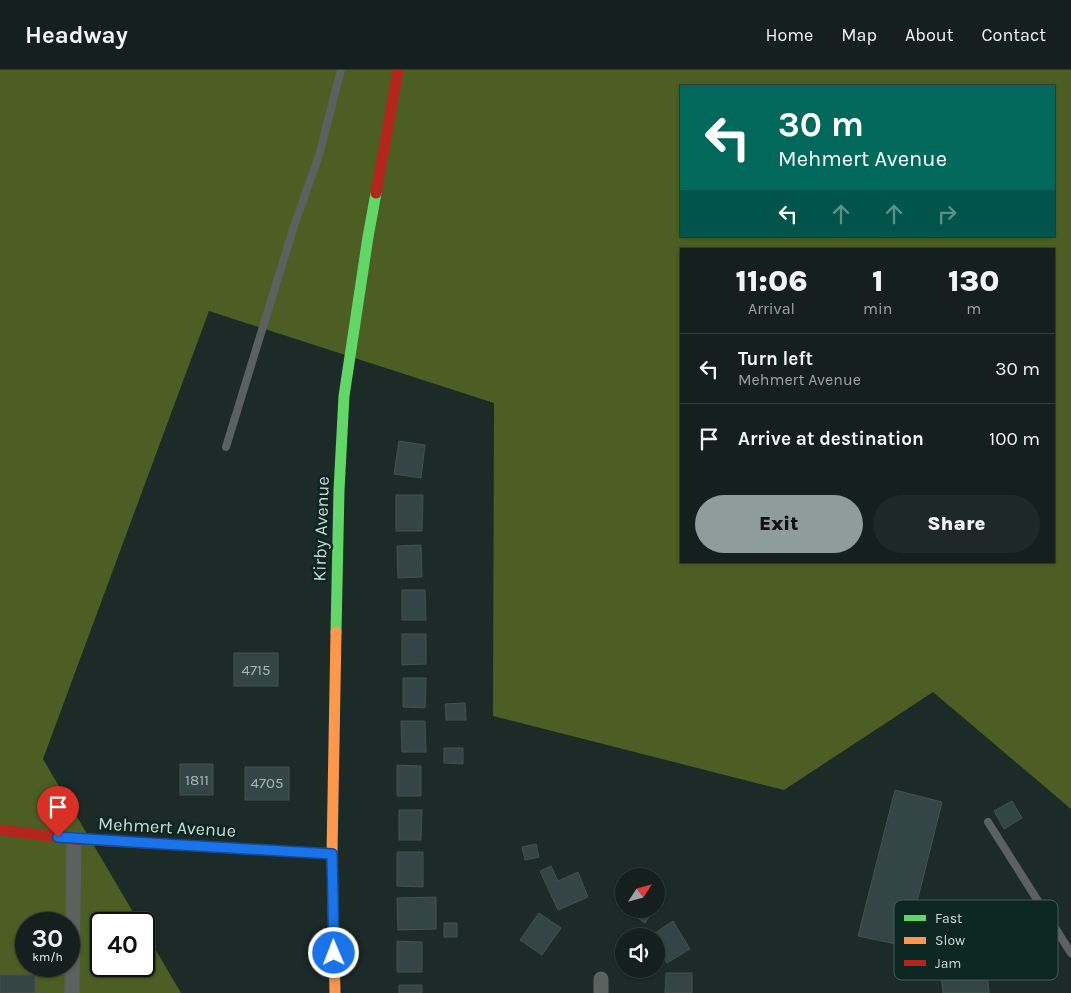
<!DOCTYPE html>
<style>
:root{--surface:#15201e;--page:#1e2827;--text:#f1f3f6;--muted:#9da3a4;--line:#343e3c;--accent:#8f9d9a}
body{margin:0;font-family:Karla,sans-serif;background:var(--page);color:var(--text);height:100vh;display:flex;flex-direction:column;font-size:19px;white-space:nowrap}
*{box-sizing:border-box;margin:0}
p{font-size:16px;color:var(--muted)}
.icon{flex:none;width:28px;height:28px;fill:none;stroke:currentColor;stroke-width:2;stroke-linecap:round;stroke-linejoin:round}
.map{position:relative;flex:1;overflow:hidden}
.details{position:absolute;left:680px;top:178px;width:375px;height:315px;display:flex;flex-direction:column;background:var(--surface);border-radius:0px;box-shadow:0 1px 4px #0004,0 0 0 1px var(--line)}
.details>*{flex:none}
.guide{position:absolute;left:680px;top:15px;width:375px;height:152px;border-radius:0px;box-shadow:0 1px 4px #0004,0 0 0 1px var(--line);background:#00695c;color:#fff;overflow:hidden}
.needle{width:32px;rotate:54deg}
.fabs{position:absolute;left:615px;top:798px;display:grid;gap:10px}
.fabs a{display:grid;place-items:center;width:50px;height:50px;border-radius:50%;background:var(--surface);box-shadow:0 1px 4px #0004,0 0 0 1px var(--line);font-size:25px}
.speed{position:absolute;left:15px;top:842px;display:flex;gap:10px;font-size:25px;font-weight:700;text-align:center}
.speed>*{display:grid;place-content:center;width:65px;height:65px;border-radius:50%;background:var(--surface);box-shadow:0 1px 4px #0004,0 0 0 1px var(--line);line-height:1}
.speed small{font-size:12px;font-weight:400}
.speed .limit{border:2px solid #111;border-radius:8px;background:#fff;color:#111}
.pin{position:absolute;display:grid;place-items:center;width:42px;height:42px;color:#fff;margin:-51px -21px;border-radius:50% 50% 50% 0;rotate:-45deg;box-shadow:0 0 5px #0007}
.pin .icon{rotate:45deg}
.me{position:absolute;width:55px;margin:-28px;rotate:359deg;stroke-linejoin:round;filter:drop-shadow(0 0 4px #0008)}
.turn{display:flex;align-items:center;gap:18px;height:105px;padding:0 15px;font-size:22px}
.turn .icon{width:65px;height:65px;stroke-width:2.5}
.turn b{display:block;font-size:35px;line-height:42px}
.lanes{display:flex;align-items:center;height:48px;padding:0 15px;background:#0003;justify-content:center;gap:25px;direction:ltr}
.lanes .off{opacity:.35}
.eta{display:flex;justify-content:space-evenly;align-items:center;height:85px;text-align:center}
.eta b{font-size:30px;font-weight:800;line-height:35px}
.primary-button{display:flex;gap:10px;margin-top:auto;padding:10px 15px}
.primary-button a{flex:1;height:58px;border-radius:30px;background:var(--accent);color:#111;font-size:20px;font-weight:800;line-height:58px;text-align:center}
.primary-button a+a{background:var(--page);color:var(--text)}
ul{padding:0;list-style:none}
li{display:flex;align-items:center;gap:15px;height:70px;padding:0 15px;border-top:1px solid var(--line)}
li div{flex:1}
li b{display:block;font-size:19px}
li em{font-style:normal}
header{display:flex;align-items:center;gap:30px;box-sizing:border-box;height:70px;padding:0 25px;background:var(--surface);border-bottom:1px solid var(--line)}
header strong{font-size:24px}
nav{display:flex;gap:28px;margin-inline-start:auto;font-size:18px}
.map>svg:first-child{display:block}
</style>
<header>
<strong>Headway</strong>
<nav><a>Home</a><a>Map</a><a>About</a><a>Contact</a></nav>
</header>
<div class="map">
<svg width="1071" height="923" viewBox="0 0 1071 923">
<rect width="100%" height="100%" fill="#1c2a28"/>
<path fill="#4c5e23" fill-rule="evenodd" d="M0,0h1071v739l-138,-117 -149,98 -291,-74 1,-313 -285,-92 -166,448 97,165h-39v42h43v-36l37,63h-181zM681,16h373v150h-373zM681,179h373v312h-373zM26,854h43v42h-43z"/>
<path fill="#344545" stroke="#455051" d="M399,371l26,4 -4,33 -27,-4z
M396,425h27l-1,36h-26z
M421,475l1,32 -24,1 -1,-32z
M402,520h23l1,30h-24z
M402,564h24v30l-24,1z
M234,583h44v33h-44z
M403,608h23l-1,30 -22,-1z
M465,633l1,17h-20l-1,-16z
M401,651h24l1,31h-24z
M444,678h19v16l-19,-1z
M180,694h33v31h-33z
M397,695l24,1v30h-24z
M245,697h44v33h-44z
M895,720l47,12 -36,144 -48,-10z
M1012,731l10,17 -18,11 -10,-18z
M399,740h23l-1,30h-22z
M536,774l3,13 -14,3 -3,-13z
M397,782h26v35l-26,-1z
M551,796l7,15 20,-9 10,25 -30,13 -18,-39z
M624,824v14l-7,-5z
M436,827v32l-38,1 -1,-32z
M625,839h29l-9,14z
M539,843l22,15 -19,27 -22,-15z
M673,851l17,28 -23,14 -9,-14 2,-1 -4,-6v-6h-4v-1z
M444,853h13v14h-13z
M984,866l5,57h-46l-6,-55z
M397,871l25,1v30h-25z
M666,903h26v20h-27z
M0,905h35v18h-35z
M399,915h23v8h-23z"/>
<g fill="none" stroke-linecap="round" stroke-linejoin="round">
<path stroke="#5b615f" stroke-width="8" d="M226,377l68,-221 25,-71 22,-85
M988,752l83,131"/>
<path stroke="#5b615f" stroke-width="15" d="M601,909v14
M72,923l2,-154"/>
<path stroke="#63d668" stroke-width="11" d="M336,562l3,-142 5,-94 24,-159 8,-44"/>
<path stroke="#ff974d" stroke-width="11" d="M335,923l-3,-139 4,-222"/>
<path stroke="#b3261e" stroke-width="11" d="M376,123l22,-123
M0,760l74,9 258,15"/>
</g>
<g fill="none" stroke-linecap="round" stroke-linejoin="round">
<defs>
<path id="route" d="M58,767l106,7 168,10 2,99"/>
</defs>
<use href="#route" stroke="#114b97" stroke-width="12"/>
<use href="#route" stroke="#1a73e8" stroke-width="9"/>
</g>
<g text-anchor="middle" stroke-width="5" stroke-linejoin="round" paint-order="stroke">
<g font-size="15" fill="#a7b6b3">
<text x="256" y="605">4715</text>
<text x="197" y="715">1811</text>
<text x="267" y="718">4705</text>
</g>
<g font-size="18" fill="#cddbd8" stroke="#0c2621">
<text transform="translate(321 459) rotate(-88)" y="6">Kirby Avenue</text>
<text transform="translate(167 757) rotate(3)" y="6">Mehmert Avenue</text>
</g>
</g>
<rect x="894" y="830" width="164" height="80" rx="8" fill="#0c2621" stroke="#465c58" stroke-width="1"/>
<rect x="904" y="845" width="22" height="6" fill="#63d668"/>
<rect x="904" y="867" width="22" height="7" fill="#ff974d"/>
<rect x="904" y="890" width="22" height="6" fill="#b3261e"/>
<g font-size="14" fill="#cddbd8">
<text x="935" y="853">Fast</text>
<text x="935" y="875">Slow</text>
<text x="935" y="898">Jam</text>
</g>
</svg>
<div class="fabs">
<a><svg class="needle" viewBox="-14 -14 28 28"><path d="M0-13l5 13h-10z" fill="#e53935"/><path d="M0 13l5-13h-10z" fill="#9da3a4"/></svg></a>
<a><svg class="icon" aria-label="sound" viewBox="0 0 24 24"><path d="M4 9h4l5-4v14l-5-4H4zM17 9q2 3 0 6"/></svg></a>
</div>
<div class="speed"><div>30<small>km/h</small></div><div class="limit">40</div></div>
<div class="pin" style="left:58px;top:767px;background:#d93025"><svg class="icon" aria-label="arrive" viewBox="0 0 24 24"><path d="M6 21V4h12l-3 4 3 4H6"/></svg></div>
<svg class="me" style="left:334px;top:883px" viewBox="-20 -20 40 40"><circle r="17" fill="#1a73e8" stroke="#fff" stroke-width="3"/><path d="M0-11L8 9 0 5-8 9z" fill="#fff"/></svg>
<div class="guide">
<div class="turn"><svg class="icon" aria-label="left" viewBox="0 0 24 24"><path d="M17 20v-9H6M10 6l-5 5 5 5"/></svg><div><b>30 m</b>Mehmert Avenue</div></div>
<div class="lanes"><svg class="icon" aria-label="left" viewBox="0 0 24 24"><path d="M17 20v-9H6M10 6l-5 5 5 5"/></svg><svg class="icon off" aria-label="ahead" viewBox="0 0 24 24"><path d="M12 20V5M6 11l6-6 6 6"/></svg><svg class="icon off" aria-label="ahead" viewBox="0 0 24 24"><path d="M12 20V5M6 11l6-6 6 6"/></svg><svg class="icon off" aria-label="right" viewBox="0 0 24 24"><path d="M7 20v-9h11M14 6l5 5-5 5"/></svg></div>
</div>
<section class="details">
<div class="eta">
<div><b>11:06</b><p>Arrival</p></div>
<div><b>1</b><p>min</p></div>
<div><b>130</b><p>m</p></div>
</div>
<ul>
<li><svg class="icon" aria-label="left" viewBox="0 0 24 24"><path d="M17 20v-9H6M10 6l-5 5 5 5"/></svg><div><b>Turn left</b><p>Mehmert Avenue</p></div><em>30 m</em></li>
<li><svg class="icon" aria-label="arrive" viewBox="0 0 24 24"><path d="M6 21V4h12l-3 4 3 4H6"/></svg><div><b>Arrive at destination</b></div><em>100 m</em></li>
</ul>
<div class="primary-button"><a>Exit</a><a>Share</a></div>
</section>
</div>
